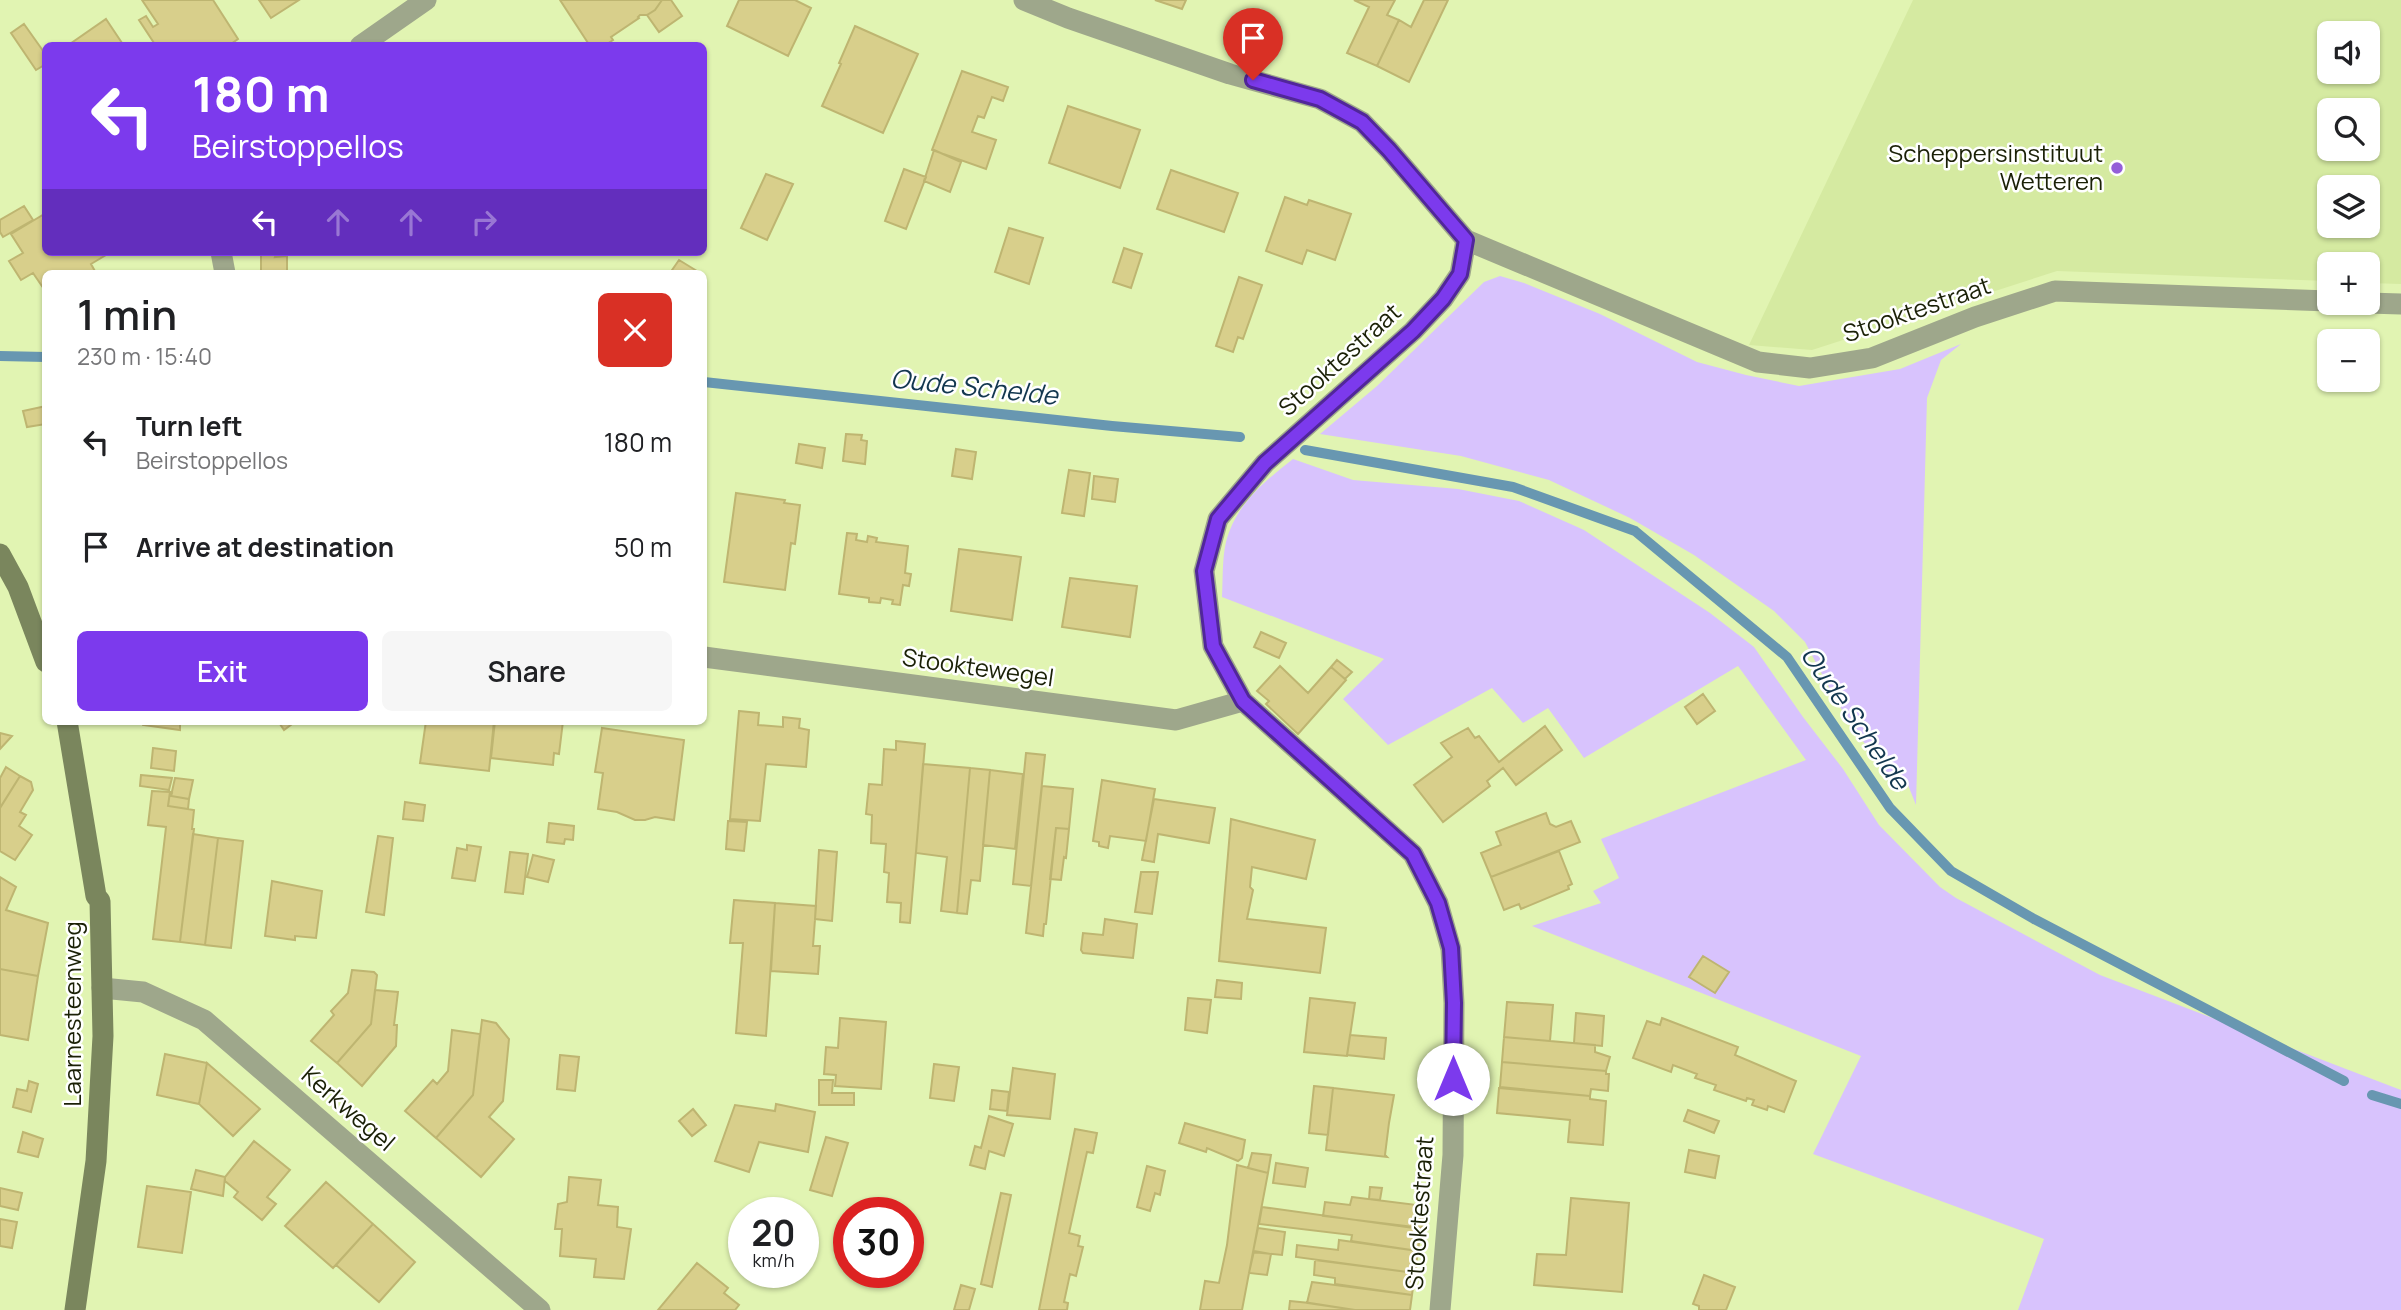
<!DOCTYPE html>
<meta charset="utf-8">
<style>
:root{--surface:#fff;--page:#f6f6f6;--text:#202124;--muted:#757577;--accent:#7c3aed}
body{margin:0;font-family:Manrope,sans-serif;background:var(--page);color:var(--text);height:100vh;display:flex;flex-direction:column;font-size:26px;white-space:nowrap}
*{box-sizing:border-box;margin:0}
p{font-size:23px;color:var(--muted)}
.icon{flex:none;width:38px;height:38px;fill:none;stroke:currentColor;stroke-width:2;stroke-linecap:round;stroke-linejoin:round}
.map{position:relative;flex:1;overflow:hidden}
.sheet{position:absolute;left:42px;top:270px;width:665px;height:455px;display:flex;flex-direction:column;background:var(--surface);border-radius:10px;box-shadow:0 2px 5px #0004}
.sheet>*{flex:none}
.guide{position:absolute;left:42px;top:42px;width:665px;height:214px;border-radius:10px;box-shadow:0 2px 5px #0004;background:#7c3aed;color:#fff;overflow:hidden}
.controls{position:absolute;left:2317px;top:21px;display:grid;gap:14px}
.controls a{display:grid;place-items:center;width:63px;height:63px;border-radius:10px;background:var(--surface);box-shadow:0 2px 5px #0004;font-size:35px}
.speed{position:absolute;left:728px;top:1197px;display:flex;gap:14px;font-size:35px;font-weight:700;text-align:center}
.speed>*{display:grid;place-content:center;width:91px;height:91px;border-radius:50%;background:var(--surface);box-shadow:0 2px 5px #0004;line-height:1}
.speed small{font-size:18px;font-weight:400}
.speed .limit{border:10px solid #d22;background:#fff;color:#111}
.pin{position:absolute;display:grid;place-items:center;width:60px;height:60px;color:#fff;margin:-72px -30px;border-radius:50% 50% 50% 0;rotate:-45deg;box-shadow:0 0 7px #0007}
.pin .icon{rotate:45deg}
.me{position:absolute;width:77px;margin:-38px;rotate:0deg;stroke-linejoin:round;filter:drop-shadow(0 0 5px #0008)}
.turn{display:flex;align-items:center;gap:24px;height:147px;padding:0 35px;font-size:32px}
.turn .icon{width:91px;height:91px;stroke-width:2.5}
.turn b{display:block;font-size:49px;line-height:60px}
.lanes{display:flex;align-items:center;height:66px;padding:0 35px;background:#0003;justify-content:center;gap:35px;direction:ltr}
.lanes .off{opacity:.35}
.round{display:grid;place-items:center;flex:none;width:74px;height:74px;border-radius:10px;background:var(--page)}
.summary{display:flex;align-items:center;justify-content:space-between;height:119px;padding:0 35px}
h1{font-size:42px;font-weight:600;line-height:52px}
.primary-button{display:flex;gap:14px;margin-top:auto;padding:14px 35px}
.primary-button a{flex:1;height:80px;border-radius:10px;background:var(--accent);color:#fff;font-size:28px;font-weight:600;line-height:80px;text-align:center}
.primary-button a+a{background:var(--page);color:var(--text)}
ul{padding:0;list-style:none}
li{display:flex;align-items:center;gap:21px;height:105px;padding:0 35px}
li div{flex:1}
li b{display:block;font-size:26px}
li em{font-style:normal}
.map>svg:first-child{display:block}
</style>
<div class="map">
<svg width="2401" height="1310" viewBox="0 0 2401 1310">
<rect width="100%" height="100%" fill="#e1f4b2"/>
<path fill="#d5eaa1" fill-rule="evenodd" d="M1913,0h488v284l-33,-1v-19h-39v17l-272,-10 -245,79 -63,-5zM2329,33h39v39h-39zM2329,110h39v39h-39zM2329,187h39v39h-39z"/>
<path fill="#d8c3fd" d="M1500,276l24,7 76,31 97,48 49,13 53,11 101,-17 61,-25 -20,16 -14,38 -11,407 -10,-25 -4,-1 -2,4 -4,2 -43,-57 -20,-33 -28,-53 -31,-31 -80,-56 -64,-37 -81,-38 -88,-24 -141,-22 57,-48 107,-104z
M1293,459l60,21 105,9 61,12 65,29 126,83 44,34 49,70 40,52 36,56 61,62 16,11 144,77 301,115v220h-383l26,-71 -231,-85 48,-98 -329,-130 69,-23 -8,-12 26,-13 -18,-39 205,-79 -68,-94 -154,92 -36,-50 -25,15 -31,-35 -104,57 -45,-46 41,-40 -162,-62c1,-18 0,-38 4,-55 10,-38 38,-60 67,-83z"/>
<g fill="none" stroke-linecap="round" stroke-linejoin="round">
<path stroke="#6897b1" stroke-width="10" d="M0,356l46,1
M704,382l408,44 128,11
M1305,450l208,37 122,44 152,126 103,151 61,63 83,48 310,162
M2372,1095l29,9"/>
</g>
<path fill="#d8cf8b" stroke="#beb571" stroke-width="2" d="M142,0h71l25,39 -10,7h-72l-17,-26 7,-4 7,11 5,-3z
M259,0h40l-28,18z
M560,0h102l-7,10 -8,5h-7l-2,2 1,1 -28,19 2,3 -9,6h-14z
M662,0h9l11,16 -23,16 -12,-17 8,-5z
M739,0h56l16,8 -23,48 -61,-30z
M1155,0h31l-4,9z
M1354,0h41l-8,15 12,5 -22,46 -30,-13 22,-46z
M1424,0h24l-39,82 -32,-16 22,-46 12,7z
M106,19l18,27h-57z
M24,24l22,31v9l-10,6 -25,-37z
M855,26l63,28 -35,79 -61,-27 19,-42 -2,-1z
M962,71l46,16 -5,14 -11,-4 -8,21 -6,-2 -6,16 24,8 -10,29 -54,-19z
M1068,106l72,24 -20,58 -71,-25z
M934,150l27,12 -11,30 -26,-11z
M904,169l22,8 -20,52 -21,-8z
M1171,170l67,23 -14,39 -67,-23z
M766,174l27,10 -26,56 -26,-12z
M1285,197l22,8 2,-5 42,14 -16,46 -28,-10 -5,14 -36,-13z
M24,206l9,14 -30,17 -3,-5v-12z
M46,213v39h58l2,3 -15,9 5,9h-50v19l-13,-19 -12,7 -12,-19 14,-8 -12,-19z
M1009,228l34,10 -14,46 -34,-12z
M1124,248l18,6 -11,34 -18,-6z
M261,252h16l-2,5 12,-1v17h-26z
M679,260l18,11 -1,2h-26z
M1239,277l23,8 -19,54 -5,-2 -5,15 -17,-6z
M46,406v18l-19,3 -4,-16z
M846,434l16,1 -1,5 6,1 -2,23 -22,-3z
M799,444l26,4 -3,20 -26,-5z
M956,449l20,3 -4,27 -20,-3z
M1069,470l21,3 -6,43 -22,-3z
M1094,476l24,3 -3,23 -23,-3z
M736,493l49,7 -1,3 16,2 -5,39 -4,-1 -6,47 -61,-8z
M847,533l10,1 -1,6 11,2 1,-6 9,2 -1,4 32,4 -3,27 6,1 -2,12 -6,-1 -3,20 -8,-1 1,-4 -12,-2 -1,5 -11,-1v-4l-30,-4z
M959,549l62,8 -9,63 -61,-9z
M1070,578l67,8 -7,51 -68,-10z
M1261,632l25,11 -7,15 -25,-11z
M1337,660l15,12 -7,7 -14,-12z
M1280,666l28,27 23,-26 15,13 -48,54 -32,-30 3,-3 -12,-10z
M1703,694l12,17 -18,13 -12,-17z
M739,711l20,2 -1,12 25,2v-10l17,2 -1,9 10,2 -3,37 -40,-3 -6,57 -30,-2z
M143,721h37v9l-37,-5z
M278,721h18l-12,9z
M426,721h68l-5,50 -69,-8z
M495,721h68l-4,33 -5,-1 -1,12 -62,-7z
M1545,726l17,24 -46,35 -13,-17 -16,13 3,5 -47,36 -29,-37 38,-28 -11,-14 27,-15 7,10 4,-2 20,26z
M602,728l82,12 -10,80 -19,-3 -10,3h-10l-18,-8 -19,-3 5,-36 -8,-1z
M0,733l12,3 -12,13z
M896,741l29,3 -15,179 -10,-1 1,-19 -14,-1 2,-29 -5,-1 2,-28 -15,-1 1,-28 -6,-1 3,-30 13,1 2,-36 12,1z
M153,748l23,3 -2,20 -23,-3z
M1026,753l19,2 -14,131 -18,-2z
M923,764l47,4 -13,145 -16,-2 6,-54 -31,-4z
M6,767l14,9 -20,32v-30z
M970,768l20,2 -10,111 -9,-1 -4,34 -10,-1z
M990,770l33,4 -8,75 -32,-4z
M141,775l31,3 -3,12 -29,-4z
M20,776l11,6 2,8 -13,22 6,3 -7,11 13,9 -17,25 -15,-9v-43z
M175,778l18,2 -4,19 -18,-3z
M1102,780l53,9 -9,52 -36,-5 -2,12 -9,-2v-4l-6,-1z
M1042,786l31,3 -4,40 -13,-1 -10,96h-2l-1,12 -17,-3z
M152,791l18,1 -2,14 26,4 -2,19h2l-14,113 -27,-3 13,-112 -18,-2z
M170,792l2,1 -1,3 18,3 -1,10 -20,-3z
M1154,799l61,9 -6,35 -51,-9 -4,28 -12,-2z
M405,802l20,3 -2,16 -20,-2z
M1546,813l4,11 6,3 15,-6 9,21 -89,35 -10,-24 20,-8 -5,-13z
M1231,819l84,21 -9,39 -54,-12 -2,20 3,3 -6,29 79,9 -6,45 -101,-12z
M728,821l19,1 -3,29 -18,-2z
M549,823l25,3 -1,14 -8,-1 -1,5 -17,-2z
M1056,828l13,1 -3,29 -2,-1 -3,23 -11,-1z
M193,834l25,4 -13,107 -25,-3z
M378,836l15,2 -9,77 -18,-3z
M218,838l25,3 -12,107 -26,-3z
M467,845l14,2 -6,34 -23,-3 5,-30 10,2z
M819,850l18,2 -5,69 -17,-2z
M1559,851l13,33 -4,2 1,3 -48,20 -2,-5 -15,6 -13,-33z
M510,852l18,2 -5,40 -18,-2z
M533,855l21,5 -6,22 -21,-5z
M1141,872h17l-6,42 -17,-2z
M0,877l16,10 -10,23 42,13 -10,53 -38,-7z
M272,881l50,10 -6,47 -21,-2v4l-30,-4z
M734,900l41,3 -9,133 -30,-3 7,-90h-13z
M775,903l41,3 -3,40h7l-2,28 -47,-3z
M1105,919l32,5 -4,34 -50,-5 -2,-3 2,-17 20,2z
M1703,956l26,16 -14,21 -26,-16z
M0,969l38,7 -10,64 -28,-5z
M352,970l22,2 3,3 -6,49 -34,39 -26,-22 23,-26 -3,-4 17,-18z
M1217,980l25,3 -1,16 -26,-2z
M375,990l23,2 -4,33h3l-1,21 -34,40 -25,-23 34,-39z
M1188,998l23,2 -4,33 -22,-3z
M1310,998l45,5 -8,53 -43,-4z
M1507,1002l46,3 -3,36 -46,-4z
M1576,1013l28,3 -2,30 -28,-3z
M840,1018l46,4 -5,67 -46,-3 1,-11 -12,-1 2,-27 12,1z
M1662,1018l76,29 -3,8 61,26 -12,31 -16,-6 -1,4 -15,-5 2,-5 -7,-2 -1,3 -32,-11 2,-5 -21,-7 2,-4 -24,-9 -2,7 -38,-14 14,-37 13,4z
M482,1020l14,3 13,16 -6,62 -14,16 25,22 -33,38 -45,-39 37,-43z
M452,1030l28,4 -7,61 -37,43 -31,-27 28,-31 4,4 11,-13z
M1350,1035l36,3 -2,21 -37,-4z
M1504,1037l91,8v7l15,5 -4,14 -104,-9z
M165,1054l42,9 -8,41 -42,-9z
M560,1055l19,2 -4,34 -18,-2z
M1502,1062l104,9v3h3l-1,17 -17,-2 -1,7 -90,-9z
M207,1063l53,46 -27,27 -34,-32z
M934,1064l25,3 -5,34 -24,-3z
M1013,1068l42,6 -5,45 -43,-4z
M819,1080h14l-1,13h22v12h-35z
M29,1081l9,3 -7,28 -18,-5 4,-18 10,2z
M1314,1086l19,2 -5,47 -19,-2z
M1333,1088l61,7 -5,28 -4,32 2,2 -61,-7z
M1499,1088l91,8v3l16,2 -3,44 -35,-3 2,-22 -73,-7z
M992,1090l17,2 -2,19 -17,-2z
M776,1104l39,8 -7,40 -49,-10 -10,30 -34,-11 20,-56 40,6z
M693,1109l13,16 -14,11 -13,-15z
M1688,1110l31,11 -5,12 -30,-12z
M989,1116l24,8 -9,32 -15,-5 -4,18 -15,-4 5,-19 6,2z
M1185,1123l60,17 -3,18 -4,3 -31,-13 -1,4 -27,-9z
M1075,1129l22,4 -4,20 -6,-1 -18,81 11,3 -2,10 5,1 -7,29 -6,-2 -6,28 4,1 -1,7h-28z
M23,1132l20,7 -5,18 -20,-5z
M826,1137l22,6 -16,53 -22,-6z
M254,1141l36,29 -23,27 9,7 -14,16 -28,-23 4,-5 -13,-11v-4z
M1689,1150l30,6 -4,22 -30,-6z
M1252,1153l19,2 -3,18 -20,-5z
M1276,1163l32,5 -3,19 -32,-4z
M1237,1165l31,8 -26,137h-42l5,-29 14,2 8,-38z
M1147,1166l18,5 -5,24 -5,-2 -5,18 -13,-4z
M196,1170l29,7 -2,19 -32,-7z
M569,1177l32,3 -3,25 20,2 -1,20 14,2 -7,50 -30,-2 2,-18 -36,-3 2,-27h-7l3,-25 9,-2z
M326,1182l47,42 -40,44 -48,-42z
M147,1186l44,6 -9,61 -44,-6z
M1370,1187l12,1 -2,12 -11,-1z
M0,1188l22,5 -4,17 -18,-4z
M1001,1193l10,2 -19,92 -11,-3z
M1352,1197l73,9 -3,22 -99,-12 2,-14 25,3z
M1571,1198l58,5 -7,89 -88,-7 3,-31 29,1z
M1262,1207l159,22 -3,22 -67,-10 1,-6 -93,-11z
M0,1219l17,3 -5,26 -12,-2z
M373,1224l42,38 -36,40 -43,-37z
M1258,1228l27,4 -3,23 -29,-3z
M1339,1240l79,11 -3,22 -119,-16 1,-12 41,5z
M1254,1251l17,3 -4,21 -18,-2z
M1315,1260l100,13 -3,22 -77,-11v-6l-21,-3z
M697,1263l31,25 -4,5 15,12 -4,5h-77z
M1704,1275l31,12 -9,23h-27v-4l-6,-2z
M1312,1282l100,13 -2,15h-55l-48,-7z
M961,1285l14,4 -6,21h-15z
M1290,1301l20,2 45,7h-66z"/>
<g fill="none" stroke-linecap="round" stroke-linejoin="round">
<path stroke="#9ea78b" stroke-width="21" d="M1024,0l44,18 162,56 90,25 42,23 27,28 77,90 292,122 52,6 62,-10 103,-41 80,-26 274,10
M360,46l66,-46
M221,252l4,21
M2368,303l33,1
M704,657l472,63 67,-19
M102,988l41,4 61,28 336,290
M1440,1310l13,-155 1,-152 -3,-54 -13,-46 -25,-49 -170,-153 -30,-55 -9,-75 14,-52 47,-56 148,-132 30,-32 17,-25 6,-34"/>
<path stroke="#7a865d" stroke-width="21" d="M0,554l18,33 28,75
M67,721l29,175 4,5 3,135 -7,125 -21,149"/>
</g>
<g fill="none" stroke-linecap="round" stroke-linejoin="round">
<defs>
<path id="route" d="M1253,80l67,19 42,23 27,28 77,90 -6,34 -17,25 -30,32 -148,132 -47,56 -14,52 9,75 30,55 170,153 25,49 13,45 3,55 -1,76"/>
</defs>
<use href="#route" stroke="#51269a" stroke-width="18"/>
<use href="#route" stroke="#7c3aed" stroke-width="12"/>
</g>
<circle fill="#945fd8" stroke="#fff" stroke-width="2.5" cx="2117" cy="168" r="7"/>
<g text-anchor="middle" stroke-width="5" stroke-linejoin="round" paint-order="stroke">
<g font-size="24" fill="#1a2006" stroke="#fff" text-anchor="end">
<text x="2103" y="162">Scheppersinstituut<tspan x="2103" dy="28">Wetteren</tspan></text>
</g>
<g font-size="24" fill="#1a2006" stroke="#fff">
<text transform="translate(1917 310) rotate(-19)" y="8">Stooktestraat</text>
<text transform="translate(1340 360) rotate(-42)" y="8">Stooktestraat</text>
<text transform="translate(978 668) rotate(8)" y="8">Stooktewegel</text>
<text transform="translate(73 1014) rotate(-90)" y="8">Laarnesteenweg</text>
<text transform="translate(348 1109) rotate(41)" y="8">Kerkwegel</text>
<text transform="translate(1420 1213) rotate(-86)" y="8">Stooktestraat</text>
</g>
<g font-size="26" font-style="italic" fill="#13374f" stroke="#fff">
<text transform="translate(974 387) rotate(6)" y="9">Oude Schelde</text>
<text transform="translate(1855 718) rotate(55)" y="9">Oude Schelde</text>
</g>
</g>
</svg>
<div class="controls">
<a><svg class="icon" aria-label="sound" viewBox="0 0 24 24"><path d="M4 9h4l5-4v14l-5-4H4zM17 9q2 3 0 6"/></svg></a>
<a><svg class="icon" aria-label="search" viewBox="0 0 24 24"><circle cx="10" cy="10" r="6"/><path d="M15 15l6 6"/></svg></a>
<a><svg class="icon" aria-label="layers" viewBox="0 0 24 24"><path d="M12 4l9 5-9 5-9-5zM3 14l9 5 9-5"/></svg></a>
<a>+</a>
<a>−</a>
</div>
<div class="speed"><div>20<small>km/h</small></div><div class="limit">30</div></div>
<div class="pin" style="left:1253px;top:80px;background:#d93025"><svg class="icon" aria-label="arrive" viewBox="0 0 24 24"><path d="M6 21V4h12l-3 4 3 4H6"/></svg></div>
<svg class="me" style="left:1453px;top:1079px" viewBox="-20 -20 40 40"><circle r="19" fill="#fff"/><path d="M0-13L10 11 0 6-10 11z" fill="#7c3aed"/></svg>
<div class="guide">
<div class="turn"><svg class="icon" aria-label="left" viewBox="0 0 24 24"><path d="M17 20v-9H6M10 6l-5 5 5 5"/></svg><div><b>180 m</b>Beirstoppellos</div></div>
<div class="lanes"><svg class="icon" aria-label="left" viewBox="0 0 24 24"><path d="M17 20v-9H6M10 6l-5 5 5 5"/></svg><svg class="icon off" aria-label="ahead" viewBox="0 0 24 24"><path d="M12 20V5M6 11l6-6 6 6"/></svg><svg class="icon off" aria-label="ahead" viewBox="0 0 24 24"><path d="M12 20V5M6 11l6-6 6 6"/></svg><svg class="icon off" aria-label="right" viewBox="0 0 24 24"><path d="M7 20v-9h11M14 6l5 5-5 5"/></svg></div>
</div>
<section class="sheet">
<div class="summary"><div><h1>1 min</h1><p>230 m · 15:40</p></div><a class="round" style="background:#d93025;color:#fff"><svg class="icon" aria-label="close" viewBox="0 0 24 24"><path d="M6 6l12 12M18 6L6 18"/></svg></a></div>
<ul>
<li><svg class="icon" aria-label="left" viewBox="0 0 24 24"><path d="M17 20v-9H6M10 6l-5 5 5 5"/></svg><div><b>Turn left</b><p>Beirstoppellos</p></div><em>180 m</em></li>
<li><svg class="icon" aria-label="arrive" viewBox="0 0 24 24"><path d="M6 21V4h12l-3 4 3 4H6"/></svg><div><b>Arrive at destination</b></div><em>50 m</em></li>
</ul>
<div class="primary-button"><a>Exit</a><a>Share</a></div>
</section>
</div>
